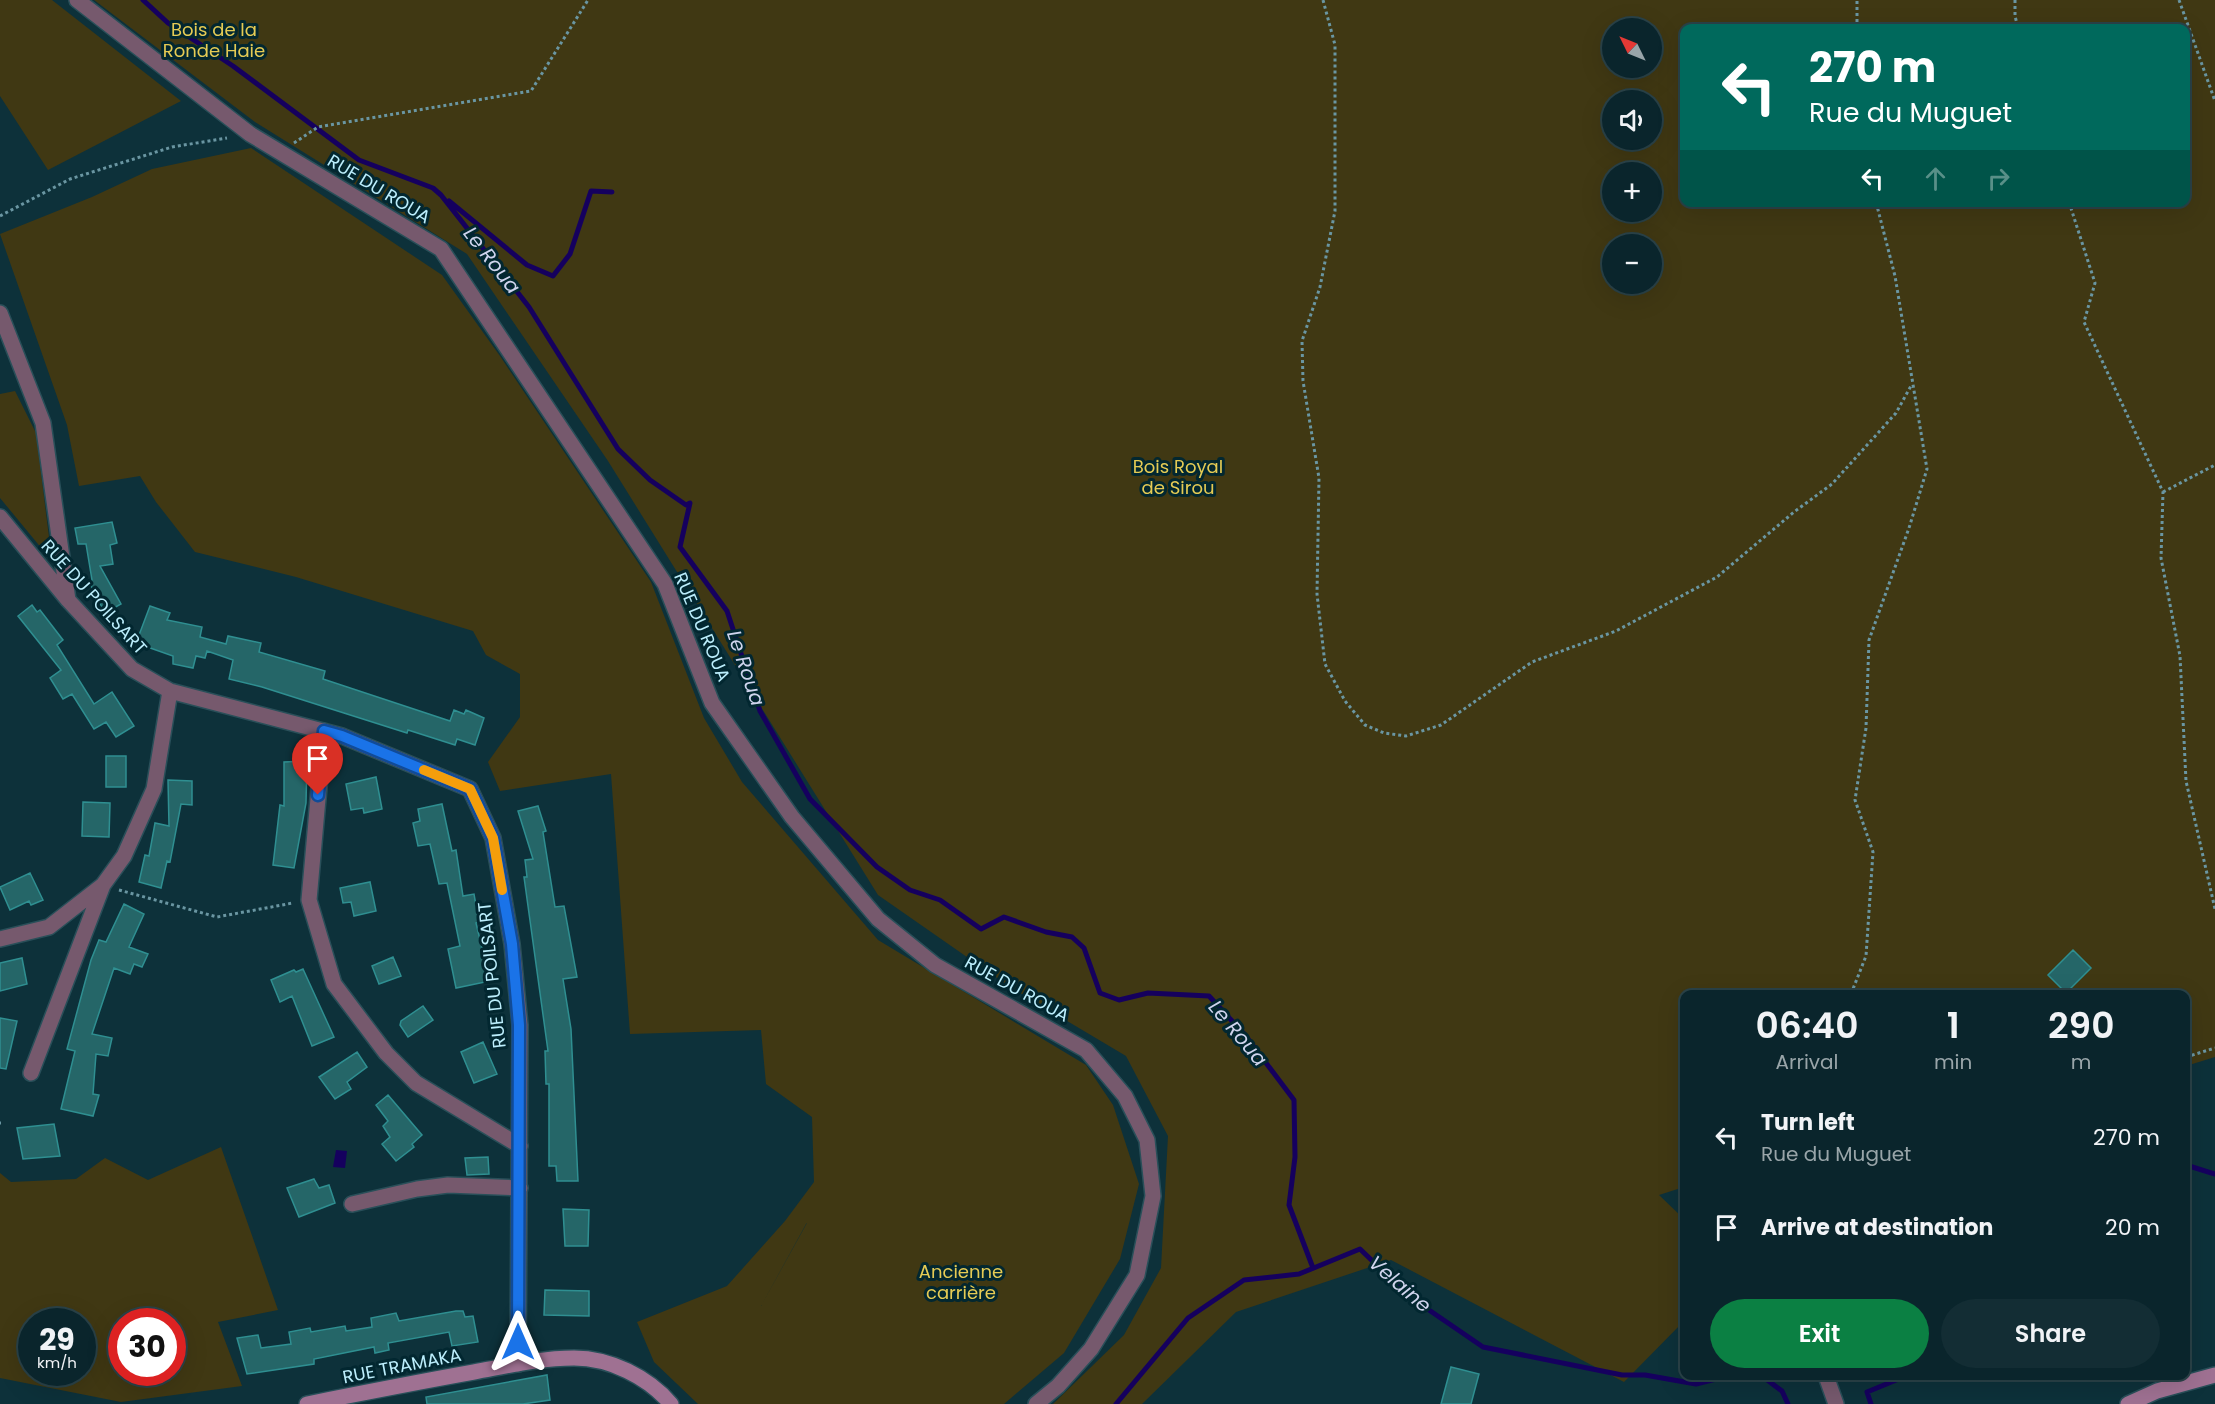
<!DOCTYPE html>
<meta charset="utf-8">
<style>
:root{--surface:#0a252c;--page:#132d34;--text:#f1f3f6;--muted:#99a5a9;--line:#2a4248;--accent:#0b8043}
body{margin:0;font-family:Poppins,sans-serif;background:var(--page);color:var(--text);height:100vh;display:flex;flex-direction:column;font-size:22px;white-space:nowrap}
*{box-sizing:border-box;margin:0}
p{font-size:20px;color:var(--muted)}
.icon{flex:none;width:33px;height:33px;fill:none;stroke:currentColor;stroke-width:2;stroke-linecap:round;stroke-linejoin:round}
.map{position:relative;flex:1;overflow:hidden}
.panel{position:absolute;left:1680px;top:990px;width:510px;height:390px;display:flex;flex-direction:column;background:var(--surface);border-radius:12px;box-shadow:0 6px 24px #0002,0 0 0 2px var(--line)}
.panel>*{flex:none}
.banner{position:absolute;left:1680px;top:24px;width:510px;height:183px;border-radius:12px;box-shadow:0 6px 24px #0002,0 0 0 2px var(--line);background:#00695c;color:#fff;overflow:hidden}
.needle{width:39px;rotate:313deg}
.controls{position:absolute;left:1602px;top:18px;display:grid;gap:12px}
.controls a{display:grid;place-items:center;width:60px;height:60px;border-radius:50%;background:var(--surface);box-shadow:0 6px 24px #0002,0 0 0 2px var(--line);font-size:30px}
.speed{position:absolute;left:18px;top:1308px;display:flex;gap:12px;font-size:30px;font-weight:700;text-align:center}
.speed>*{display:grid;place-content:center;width:78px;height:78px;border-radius:50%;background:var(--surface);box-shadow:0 6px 24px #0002,0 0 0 2px var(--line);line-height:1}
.speed small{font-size:15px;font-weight:400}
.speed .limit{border:9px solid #d22;background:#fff;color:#111}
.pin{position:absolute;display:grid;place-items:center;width:51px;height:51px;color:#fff;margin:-62px -26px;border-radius:50% 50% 50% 0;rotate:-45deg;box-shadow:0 0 6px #0007}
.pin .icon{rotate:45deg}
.me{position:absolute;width:66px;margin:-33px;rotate:0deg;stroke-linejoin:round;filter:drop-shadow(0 0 4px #0008)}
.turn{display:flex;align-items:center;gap:21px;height:126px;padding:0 30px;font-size:27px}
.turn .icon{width:78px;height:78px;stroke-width:2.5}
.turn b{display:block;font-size:42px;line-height:51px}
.lanes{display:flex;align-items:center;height:57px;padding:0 30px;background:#0003;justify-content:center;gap:30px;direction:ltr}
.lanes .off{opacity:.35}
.eta{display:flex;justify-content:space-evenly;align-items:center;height:102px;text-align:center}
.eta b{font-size:36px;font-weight:600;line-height:42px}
.cta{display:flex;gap:12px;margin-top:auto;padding:12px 30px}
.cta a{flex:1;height:69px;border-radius:36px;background:var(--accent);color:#fff;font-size:24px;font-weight:600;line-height:69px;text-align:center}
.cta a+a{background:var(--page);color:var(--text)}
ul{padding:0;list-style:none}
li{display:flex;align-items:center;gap:18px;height:90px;padding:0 30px}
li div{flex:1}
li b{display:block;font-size:22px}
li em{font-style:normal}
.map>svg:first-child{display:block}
</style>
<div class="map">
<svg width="2215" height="1404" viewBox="0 0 2215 1404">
<rect width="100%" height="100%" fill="#0d313a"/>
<path fill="#403813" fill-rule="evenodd" d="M0,0h52l129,101 -133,69 -48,-74z
M94,0h2121v1057l-29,9v-72h-502v193l-25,8 25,24v102l-60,61 -233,-122 -155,52 -94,92h-89l71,-69 37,-67 7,-132 -42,-80 -116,-69 -132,-92 -270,-434 -141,-207 -212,-132zM1612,28h40v40h-40zM1684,28h502v174h-502zM1612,100h40v40h-40zM1612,172h40v40h-40zM1612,244h40v40h-40z
M251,148l191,127 58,81 151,226 53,136 38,64 136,158 208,125 27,40 26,79 -19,75 -56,94 -60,51h-306l-44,-42 -17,-40 90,-36 58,-65 29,-39 -2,-65 -46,-33 -5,-54 -131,4 -19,-260 -111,17 -12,-29 32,-45v-43l-34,-19 -13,-24 -177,-54 -101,-25 -39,-50 -16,-26 -61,10 -12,-61 -67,-191 92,-37 60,-28zM807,1223l-46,83 45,-82z
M15,391l21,42 16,128 -52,-63v-104z
M221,1147l57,163 -60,12 24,64 -121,16 -121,-24v-205l11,9 65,-3 29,-21 43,22zM32,1322h50v50h-50zM122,1322h50v50h-50z"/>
<path fill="#15005e" d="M336,1150l11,1 -2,17 -12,-1z"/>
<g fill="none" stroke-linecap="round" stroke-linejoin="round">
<path stroke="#15005e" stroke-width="5" d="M143,0l25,23 65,43 126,94 74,28 8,7 88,112 89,142 32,31 36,25 4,-2 -10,44 47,64 33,100 50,88 67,68 33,23 30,10 41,29 23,-12 42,15 26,5 12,11 16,45 19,7 29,-7 61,3 36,39 49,65 1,57 -6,48 24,63
M449,201l78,64 26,11 17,-22 21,-63 21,1
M2186,1165l29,9
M1762,1376l20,15 6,13
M1116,1404l72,-86 56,-38 55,-6 61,-25 50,48 73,50 139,28h23l51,9 32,-8
M1871,1404l-4,-12 39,-16"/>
</g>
<path fill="#256668" stroke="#2f8f91" stroke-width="1.5" d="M112,522l5,21 -7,2 3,19 -13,2 21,38 -16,9 -16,-31 3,-2 -6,-36h-8l-3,-16z
M32,605l5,7 3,-2 23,30 -6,5 37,59 18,-12 22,34 -18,11 -10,-15 -12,7 -22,-35 -9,5 -13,-21 11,-8 -43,-54z
M150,606l20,7 -3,7 35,7 -2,10 26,7 2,-8 33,7 -2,9 66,19 -2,8 127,42 4,-11 10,4 2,-4 18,8 -9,27 -18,-6 -2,6 -47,-15 -1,3 -145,-46 -33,-8 4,-19 -26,-9 -2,7 -9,-2 -3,12 -20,-4v-8l-37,-13z
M106,756h20v31h-20z
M307,761l-1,42 -12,65 -21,-3 7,-60 4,1v-44z
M376,777l6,32 -18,4 -1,-5 -12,2 -5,-26z
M168,780l24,1v24l-11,-1 -11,58 -3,-1 -6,27 -22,-6 6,-27 4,1 6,-33 14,3z
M83,802l27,1 -1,34 -27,-1z
M442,804l10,47 4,-1 7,46 11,-2 5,28 -3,1 14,58 -34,7 -8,-39 12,-3 -13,-63 -8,1 -9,-40 -12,2 -5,-23 7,-2 -2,-12z
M538,806l8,25 -3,1 12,75 9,-1 13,71 -14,2 8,50 7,152h-21l-1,-15h-7v-82h-3l-1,-33h3l-24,-174h3l-2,-17 8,-1 -15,-48z
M30,873l13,27 -12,5 -2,-4 -19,9 -10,-23z
M370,882l6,29 -22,5 -3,-14 -8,1 -3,-15z
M124,904l20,10 -15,33 19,7 -6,13 -8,-3 -4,10 -16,-6 -22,66 20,4 -4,18 -12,-2 -3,40 6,1 -6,21 -32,-7 14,-58 -8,-2 24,-89 8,-20 7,2z
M2073,950l18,18 -25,25 -18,-18z
M393,957l8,19 -22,8 -7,-18z
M22,958l5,26 -27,7v-28z
M303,969l31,68 -22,9 -20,-50 -12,6 -9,-22 23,-10 2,2z
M423,1006l10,14 -25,17 -8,-12 1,-4z
M0,1018l17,3 -11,48 -6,-1z
M483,1042l14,32 -23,9 -13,-31z
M357,1052l10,15 -20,15 4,7 -16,10 -16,-22z
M388,1095l34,40 -10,9 2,3 -18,14 -14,-17 8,-7 -7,-11 5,-5 -12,-16z
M54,1124l6,32 -37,3 -6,-31z
M488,1157l1,17 -22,1 -2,-17z
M314,1179l5,9 10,-3 6,18 -36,14 -12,-29z
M563,1209l26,1 -1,36h-23z
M545,1290l44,1v25l-45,-1z
M456,1311h7l2,6 8,-1 5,26 -26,4 -3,-14 -61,11 1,7 -14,3 -1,-6 -60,12v5l-67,10 -10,-36 21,-3 3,13 30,-4 -2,-12 21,-4 1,4 34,-6 1,5 26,-4 -1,-9 25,-5 3,8z
M1451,1367l28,7 -8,30h-30z
M547,1375l3,25 -27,4h-96l-1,-7z"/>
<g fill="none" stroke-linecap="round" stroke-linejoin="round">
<defs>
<path id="minor" d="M0,313l43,110 25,177
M0,517l68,83 64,69 38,22 172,45 128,53 23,49 19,106 8,81 -2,339
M324,731l-15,169 25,84 52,69 30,30 104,63
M0,939l49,-12 54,-42
M31,1073l72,-188 21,-29 30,-67 16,-98
M352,1204l65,-15 31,-4 72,3
M1826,1376l10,28"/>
<path id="tertiary" d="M77,0l173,134 191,115 224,335 47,119 80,114 86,102 57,46 151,85 39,46 22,44 6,56 -16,79 -46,74 -33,37 -22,18"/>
<path id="secondary" d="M307,1404c55,-11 111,-22 167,-32 33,-6 67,-14 100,-14 36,0 74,19 97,46
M2128,1404l29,-13 58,-16"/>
</defs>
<use href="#minor" stroke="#294f59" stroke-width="18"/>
<use href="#tertiary" stroke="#294f59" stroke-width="18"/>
<use href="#secondary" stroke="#294f59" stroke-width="18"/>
<path stroke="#6a96a2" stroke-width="3" stroke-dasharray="3 3" stroke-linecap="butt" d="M1323,0l12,45v166l-15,76 -18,54 1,40 16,97 -2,116 8,70 20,37 20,24 19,8 22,3 35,-11 91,-63 84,-31 101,-54 77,-65 38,-28 64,-71 16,-29
M2015,0v16l3,12
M2179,0l36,101
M1857,28v-28
M294,143l24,-16 213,-36 57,-91
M2069,202l26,81 -11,39 79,170 -2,66 19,98 6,125 29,128
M0,216l70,-37 102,-32 55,-9
M2163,492l52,-27
M119,890l98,27 76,-14
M1851,994l15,-38 7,-104 -18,-52 11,-72 3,-88 40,-112 18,-59 -32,-193 -19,-74
M2186,1057l29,-9
M0,1123h1"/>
<use href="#minor" stroke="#76596d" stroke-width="15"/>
<use href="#tertiary" stroke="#76596d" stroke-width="15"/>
<use href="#secondary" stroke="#9f7192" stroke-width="15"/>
</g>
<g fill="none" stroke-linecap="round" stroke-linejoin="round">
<defs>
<path id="route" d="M318,795l6,-64 18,5 128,53 23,49 19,106 7,81 -1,317"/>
</defs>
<use href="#route" stroke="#114b97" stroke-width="15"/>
<use href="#route" stroke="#1a73e8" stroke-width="10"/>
<path stroke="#f59e0b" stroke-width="10" d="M424,770l46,19 23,49 9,52"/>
</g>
<g text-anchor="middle" stroke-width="6" stroke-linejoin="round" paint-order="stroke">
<g font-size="18" fill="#e5cb54" stroke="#022730">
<text x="214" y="36">Bois de la<tspan x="214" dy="21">Ronde Haie</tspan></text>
<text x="1178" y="473">Bois Royal<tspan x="1178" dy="21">de Sirou</tspan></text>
<text x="961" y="1278">Ancienne<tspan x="961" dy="21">carrière</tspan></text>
</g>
<g font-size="18" fill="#bceefc" stroke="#022730">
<text transform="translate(379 189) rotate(31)" y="6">RUE DU ROUA</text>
<text transform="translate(94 597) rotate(48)" y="6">RUE DU POILSART</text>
<text transform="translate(702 627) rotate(67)" y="6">RUE DU ROUA</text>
<text transform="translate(492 975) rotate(-96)" y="6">RUE DU POILSART</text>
<text transform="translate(1017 989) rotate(29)" y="6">RUE DU ROUA</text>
<text transform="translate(402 1366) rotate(-11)" y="6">RUE TRAMAKA</text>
</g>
<g font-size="20" font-style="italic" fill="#cfd4ed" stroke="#022730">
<text transform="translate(492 260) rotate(52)" y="7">Le Roua</text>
<text transform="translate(746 668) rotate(71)" y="7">Le Roua</text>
<text transform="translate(1238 1033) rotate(50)" y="7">Le Roua</text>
<text transform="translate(1400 1284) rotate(41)" y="7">Velaine</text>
</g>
</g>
</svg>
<div class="controls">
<a><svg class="needle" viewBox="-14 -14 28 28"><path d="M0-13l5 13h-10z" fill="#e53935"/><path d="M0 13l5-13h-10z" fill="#99a5a9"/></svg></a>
<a><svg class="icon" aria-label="sound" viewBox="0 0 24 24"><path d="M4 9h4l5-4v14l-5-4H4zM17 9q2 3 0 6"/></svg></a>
<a>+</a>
<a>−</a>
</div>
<div class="speed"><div>29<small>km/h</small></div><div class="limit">30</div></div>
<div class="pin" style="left:318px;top:795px;background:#d93025"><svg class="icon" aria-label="arrive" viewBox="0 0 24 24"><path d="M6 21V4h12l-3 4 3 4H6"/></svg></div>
<svg class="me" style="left:518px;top:1342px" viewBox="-20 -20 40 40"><path d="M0-17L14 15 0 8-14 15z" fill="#1a73e8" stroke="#fff" stroke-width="4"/></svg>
<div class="banner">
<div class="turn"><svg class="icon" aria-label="left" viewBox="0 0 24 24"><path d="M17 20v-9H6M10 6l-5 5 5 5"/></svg><div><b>270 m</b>Rue du Muguet</div></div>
<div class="lanes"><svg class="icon" aria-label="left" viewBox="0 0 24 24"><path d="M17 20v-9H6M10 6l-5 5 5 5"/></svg><svg class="icon off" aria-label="ahead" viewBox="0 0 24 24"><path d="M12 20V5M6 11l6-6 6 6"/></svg><svg class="icon off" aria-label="right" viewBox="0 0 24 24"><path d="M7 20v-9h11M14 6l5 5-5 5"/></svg></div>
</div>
<section class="panel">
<div class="eta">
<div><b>06:40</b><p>Arrival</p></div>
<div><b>1</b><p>min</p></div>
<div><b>290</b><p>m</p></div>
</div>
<ul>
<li><svg class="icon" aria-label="left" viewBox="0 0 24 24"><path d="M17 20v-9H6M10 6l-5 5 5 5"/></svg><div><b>Turn left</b><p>Rue du Muguet</p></div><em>270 m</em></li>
<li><svg class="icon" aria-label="arrive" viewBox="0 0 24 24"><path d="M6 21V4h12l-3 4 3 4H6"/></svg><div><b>Arrive at destination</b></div><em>20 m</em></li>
</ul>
<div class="cta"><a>Exit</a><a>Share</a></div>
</section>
</div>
